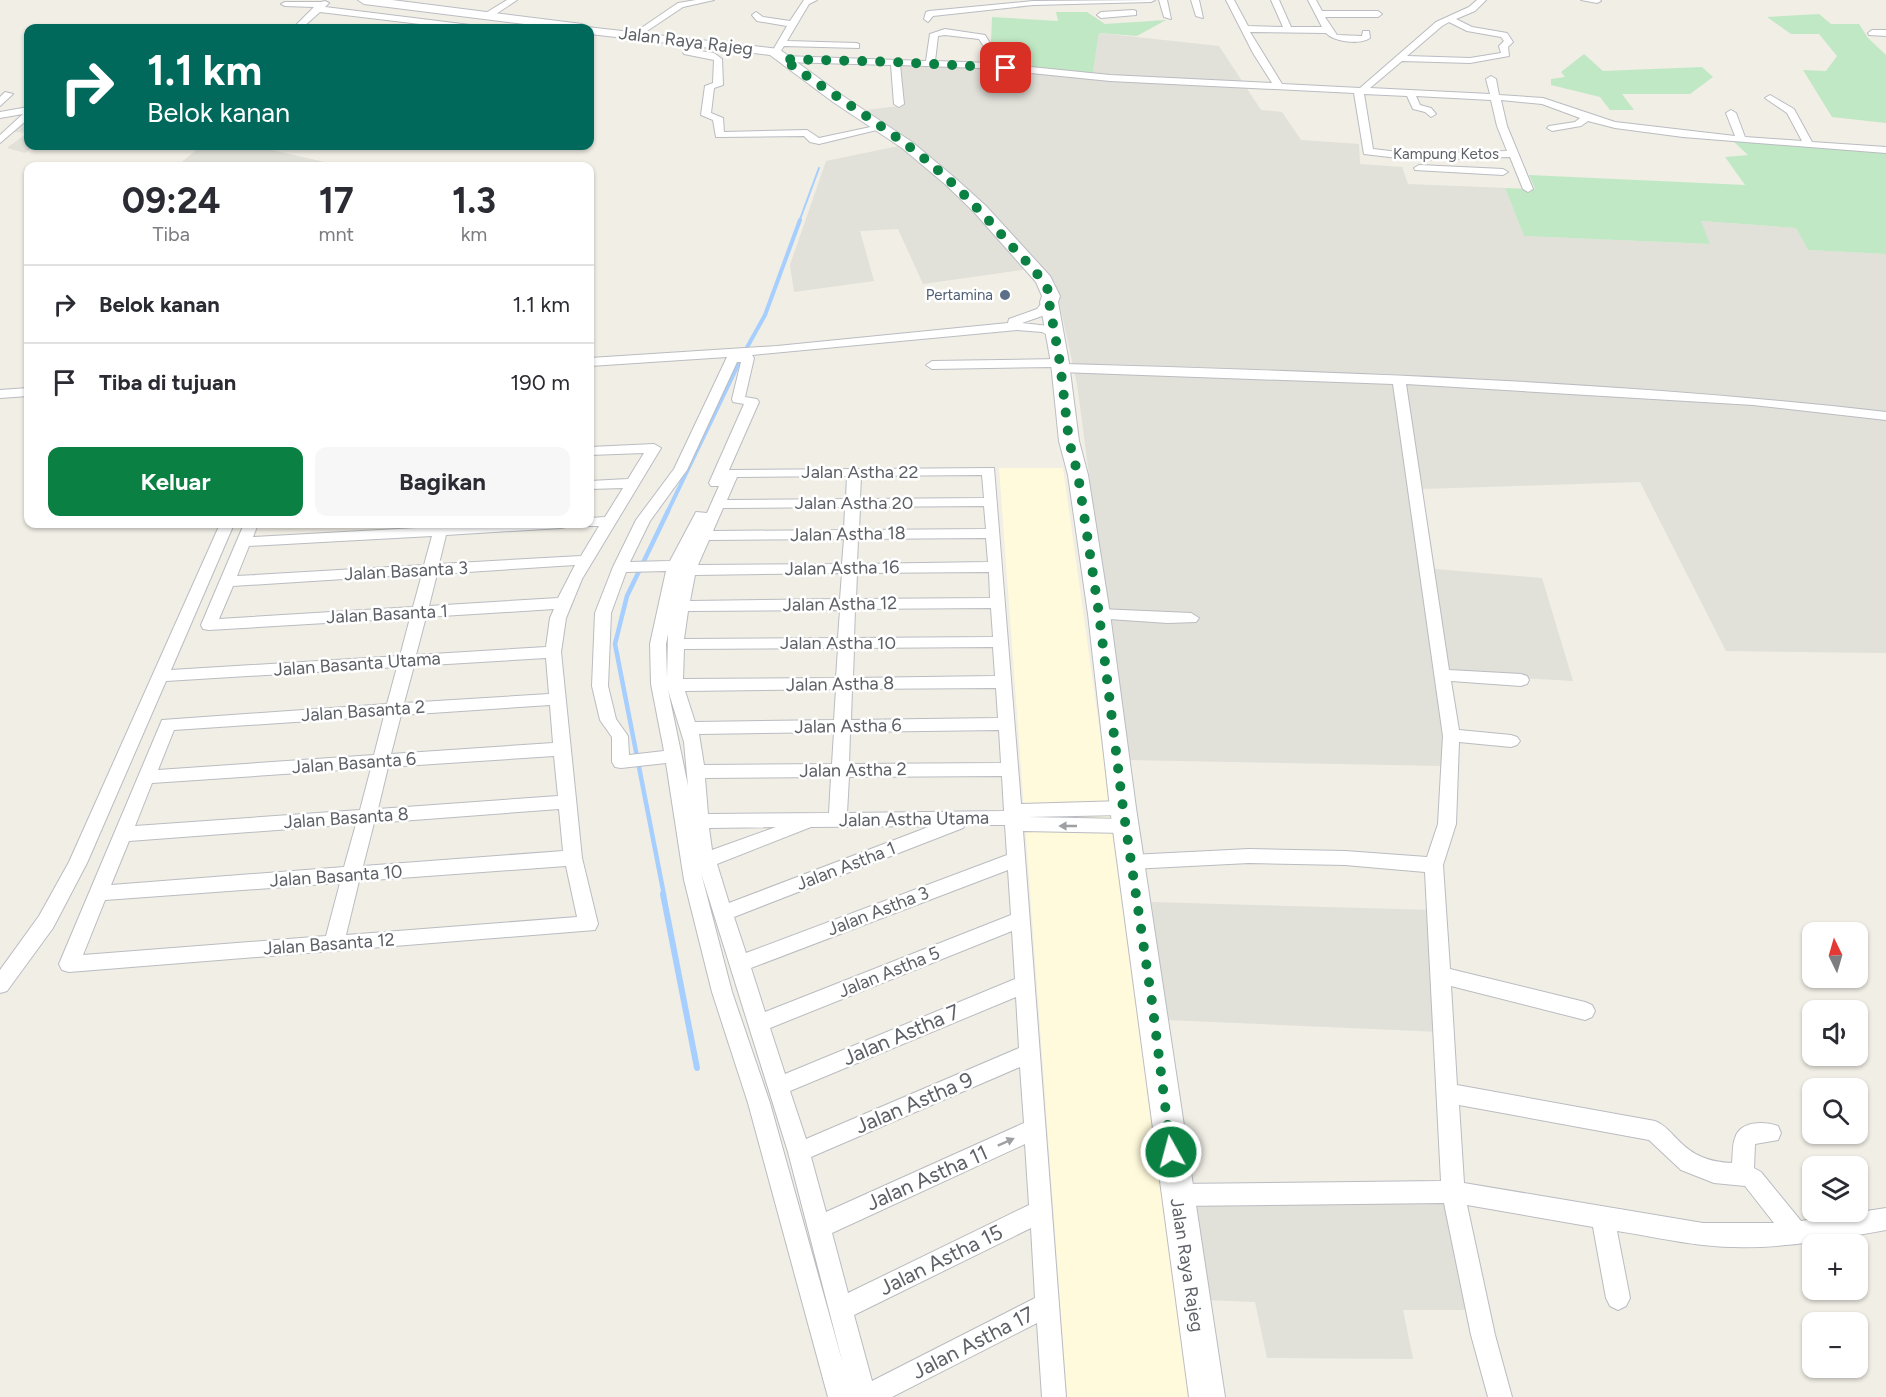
<!DOCTYPE html>
<html lang="id">
<meta charset="utf-8">
<style>
:root{--surface:#fff;--page:#f7f7f7;--text:#2b2b33;--muted:#7c7c81;--line:#e1e1e2;--accent:#0b8043}
body{margin:0;font-family:Figtree,sans-serif;background:var(--page);color:var(--text);height:100vh;display:flex;flex-direction:column;font-size:22px;white-space:nowrap}
*{box-sizing:border-box;margin:0}
p{font-size:20px;color:var(--muted)}
.icon{flex:none;width:33px;height:33px;fill:none;stroke:currentColor;stroke-width:2;stroke-linecap:round;stroke-linejoin:round}
.map{position:relative;flex:1;overflow:hidden}
.panel{position:absolute;left:24px;top:162px;width:570px;height:366px;display:flex;flex-direction:column;background:var(--surface);border-radius:12px;box-shadow:0 2px 4px #0004}
.panel>*{flex:none}
.banner{position:absolute;left:24px;top:24px;width:570px;height:126px;border-radius:12px;box-shadow:0 2px 4px #0004;background:#00695c;color:#fff;overflow:hidden}
.needle{width:39px;rotate:355deg}
.fabs{position:absolute;left:1802px;top:922px;display:grid;gap:12px}
.fabs a{display:grid;place-items:center;width:66px;height:66px;border-radius:12px;background:var(--surface);box-shadow:0 2px 4px #0004;font-size:30px}
.pin{position:absolute;display:grid;place-items:center;width:51px;height:51px;color:#fff;margin:-26px;border-radius:12px;box-shadow:0 3px 9px #0006}
.me{position:absolute;width:66px;margin:-33px;rotate:353deg;stroke-linejoin:round;filter:drop-shadow(0 0 4px #0008)}
.turn{display:flex;align-items:center;gap:21px;height:126px;padding:0 24px;font-size:27px}
.turn .icon{width:78px;height:78px;stroke-width:2.5}
.turn b{display:block;font-size:42px;line-height:51px}
.eta{display:flex;justify-content:space-evenly;align-items:center;height:102px;text-align:center}
.eta b{font-size:36px;font-weight:700;line-height:42px}
.action{display:flex;gap:12px;margin-top:auto;padding:12px 24px}
.action a{flex:1;height:69px;border-radius:12px;background:var(--accent);color:#fff;font-size:24px;font-weight:700;line-height:69px;text-align:center}
.action a+a{background:var(--page);color:var(--text)}
ul{padding:0;list-style:none}
li{display:flex;align-items:center;gap:18px;height:78px;padding:0 24px;border-top:2px solid var(--line)}
li div{flex:1}
li b{display:block;font-size:22px}
li em{font-style:normal}
.map>svg:first-child{display:block}
</style>
<div class="map">
<svg width="1886" height="1397" viewBox="0 0 1886 1397">
<rect width="100%" height="100%" fill="#f0eee5"/>
<path fill="#fffadb" d="M999,468h64l130,929h-126z"/>
<path fill="#e1e0d9" d="M1099,33l120,13 42,64 21,2 19,28 58,4 1,20 42,3 6,17 97,4 19,48 186,8 -10,-23 96,7 12,22 78,4v399l-160,-2 -86,-169 -218,7 13,80 107,9 31,103 -138,-8 12,93 -320,-6 -50,-376 -22,-101 -12,-16 -120,17 -25,-55 -38,2 14,50 -80,11 -4,-27 36,-104 87,-18 -47,-33 33,-4 -6,-43 64,1 135,13z
M28,112v34h7l-10,7 -18,-5 20,-15 -19,-2z
M201,146h63l-1,2 79,18h-165z
M1151,902l282,8 7,122 -272,-12z
M1187,1192h254l29,118h-67l10,49 -146,-1 -12,-56 -49,-2z"/>
<path fill="#c1e8c5" d="M1056,12h31l18,12 61,-4 -29,16 -38,-3 -7,45 -80,-8 13,-25 -34,-3 1,-25 66,4z
M1819,14l12,10h28l9,14 18,17v68l-54,-6 -29,-47 23,1 11,-15 -18,-22h-28l-24,-17z
M1584,54l19,17 99,-4 11,10 -23,17h-68l12,16h-24l-10,-13 -49,-12v-6l14,-2 -4,-5z
M1733,141l153,10v103l-78,-4 -12,-22 -95,-7 9,23 -186,-8 -19,-48 30,1 -6,-14 216,10 -20,-28 23,-2z"/>
<g fill="none" stroke-linecap="round" stroke-linejoin="round">
<path stroke="#a6cfff" stroke-width="2" d="M799,222l20,-54"/>
<path stroke="#a6cfff" stroke-width="4" d="M745,351l20,-36 35,-95
M667,513l74,-154"/>
<path stroke="#a6cfff" stroke-width="4.5" d="M664,895l-49,-251 12,-48 41,-85"/>
<path stroke="#a6cfff" stroke-width="6" d="M663,894l34,174"/>
<defs>
<path id="minor" d="M507,0h10l-27,18h-6v-4z
M696,0h18l-31,7 -45,30 -7,-2 47,-32z
M804,0h13l-8,4 -22,37 69,2 3,1v4l-75,-2 -4,6h-6l-1,-2 14,-24 -30,-5 -5,-6 4,-3 7,5 27,4z
M1155,0l-4,2 -118,3 -100,11 -5,6 -4,-3 2,-7 3,-1 104,-10z
M1159,0h8l4,19 -7,-2z
M1191,0h8l4,18 -7,-2z
M1226,0h8l14,26 35,1 -12,-27h8l12,27h31l-14,-27h8l6,11h56l4,3 -4,3h-53l12,18 25,1 1,-5h6l1,7c-10,7 -36,4 -44,-5l-76,-1 32,52 78,4 76,-66 33,-15 8,-7h9l-11,11 -19,8 16,8 35,6 6,9 -5,5 1,9 -39,7 -68,-2 -32,27 120,6 -4,-15 5,-3 5,3 3,16 44,3 72,24 120,14 -9,-23 5,-3 5,3 9,24 57,4 -15,-28 -22,-15 5,-3 24,14 18,33 74,5v6l-203,-16 -68,-9 -27,-7 -7,5 -29,5 -5,-3 2,-2 26,-4 5,-4 -38,-14 -41,-4 6,26 26,63 -5,3 -5,-3 -13,-32 -95,3 -51,-6 -10,-61 -244,-12 -130,-13 -80,-3 4,39 -5,3 -5,-3 -3,-39 -108,-3 -4,-3 4,-3 143,5 4,-27 15,-5 40,6 13,21 2,8 110,11 162,8 -19,-30zM1449,22l18,9 34,6 3,4 -5,5 2,7 -31,5 -63,-2 35,-30zM945,35l34,4 11,17 1,7 -56,-2 3,-25zM1364,94l43,2 6,13 12,3 6,5 5,-3 -5,-6 -11,-3 -4,-9 75,4 6,26 10,25 -92,3 -42,-5z
M1581,0h19l1,1 -4,2z
M325,1l4,2 -4,4 145,18 4,3h-21l-133,-16 -18,16h-9l21,-21 -29,-1 -4,-2 4,-2h36z
M1133,10l3,1v4l-35,3 -4,-3 4,-3z
M1872,30h14v6l-17,-1 -1,-2z
M693,39l4,3 -4,8 21,3 8,6 1,26 -9,3 -3,25 12,5 1,14 83,-2 12,8 61,-13 5,3 -66,16 -9,-2 -6,-6 -88,1 -3,-17 -12,-5 4,-29 8,-3 1,-23 -30,-6 -1,-2 7,-12z
M5,92l8,2 -13,12v-9z
M28,107v12l-28,24v-8l23,-21 -23,4v-6z
M1419,165l84,4 5,3 -5,3 -88,-5 -1,-2z
M1049,298l6,4 -10,13 -23,8 27,3 13,10 -6,4 -14,-8 -25,-2 -265,25 2,3 -9,39 12,2 2,3 -30,68 265,-2 27,336 102,-3 6,2 3,5 -3,5 -6,2 -95,2 97,2 6,2 3,5 -3,5 -6,2 -102,-2 43,566h-24l-5,-74 -145,74h-64l-80,-294 -36,-111 -28,-112 -18,-117 -45,5 -6,-1 -3,-5v-25l-12,-17 -8,-34 3,-73 18,-46 23,-47 38,-51 53,-112 -137,9v-8l187,-12 231,-23 1,-4 28,-10 8,-10zM737,362h4l-9,37 1,3 11,2 -35,79 2,3h8l-12,27 -11,-1 -26,49 -40,1 20,-41 37,-51zM982,475l2,23 -124,1 1,-23zM847,476l-1,23 -119,1 10,-23zM984,506l2,23 -127,1 1,-23zM845,507l-1,23 -131,1 10,-23zM986,538l2,24 -131,2 1,-25zM844,539l-2,25 -144,1 11,-25zM666,571l-16,73 1,40 13,67 -35,4 -1,-19 -12,-17 -8,-33 3,-73 15,-41zM989,572l1,26 -134,1 1,-26zM842,573l-2,26 -150,2 5,-26zM991,608l2,29 -139,1 1,-29zM840,610l-2,28 -154,1 4,-28zM668,634l-1,44 -1,-34zM993,647l2,29 -142,2 1,-30zM838,648l-2,30 -153,1 1,-30zM996,688l2,30 -147,2 1,-31zM836,689l-2,31 -139,2 -10,-31zM668,690l16,52 4,44zM999,730l2,33 -152,1 1,-32zM834,732l-2,32 -128,1 -5,-31zM1002,776l2,35 -157,2 2,-36zM831,777l-2,36 -121,1 -3,-36zM965,825h40l2,30 -261,98 -12,-36 229,-89zM931,826l-202,77 -12,-39 94,-37zM776,827l-64,23 -3,-22zM1008,870l3,45 -246,97 -14,-44zM701,873l87,279 55,212 -73,-261 -38,-111zM1012,931l3,48 -230,95 -15,-46zM1016,997l3,51 -213,91 -16,-48zM1020,1067l4,56 -198,89 -15,-55zM1025,1144l4,61 -181,88 -16,-60zM1031,1228l4,70 -163,83 -18,-66z
M1060,359l4,1 1,4c274,8 549,17 821,48v8l-133,-15 -347,-21 43,286 72,4 6,2 2,4 -2,4 -6,2 -70,-5 8,49 52,5 6,2 3,4 -3,4 -6,2 -52,-5 -3,82 -13,41 7,104 135,33 7,3 3,6 -3,6 -7,3 -134,-34 6,99 198,36c10,4 15,11 22,18 16,17 32,23 55,24 1,-8 0,-17 3,-25 5,-17 29,-17 43,-12l3,7 -3,7 -23,4 -1,24 7,4 40,49 85,-13v22c-60,11 -122,22 -183,15 -29,-3 -58,-10 -86,-14l13,67 -4,8 -8,4 -8,-4 -4,-8 -13,-71 -126,-22 28,130 17,62h-24l-17,-62 -27,-132 -268,3 -8,-3 -3,-8 3,-8 8,-3 265,-3 -16,-309 -80,-7 -96,-2 -118,6 -7,-2 -2,-5 2,-5 7,-2 118,-6 96,2 82,6 11,-33 5,-88 -50,-352 -333,-12 -4,-1 -2,-4 -122,2 -6,-4 6,-4zM1459,1105l190,35 32,30 33,13 31,3 29,37h-71l-239,-40z
M28,388v8l-28,2v-8z
M654,444l7,4 -79,131 -16,39 -5,34 21,206 16,66 -3,6 -526,42 -7,-2 -3,-6 103,-244 225,-16 10,-37 -231,14 -79,182 -34,65 -46,63 -7,2v-23l39,-54 30,-54 151,-338h14l-63,146 229,-14 10,-38 -201,12 -6,-1 -2,-4 43,-101h14l-5,13 181,-10 1,-3h14v2l119,-2 -2,3 -5,1 -115,7 -7,29 142,-8 18,-30h-9l-6,-2h6v-6l15,-1 18,-29 -33,1v-8l38,-2 16,-26 -54,2v-8zM432,536l-8,29 -187,11 12,-30zM575,565l-17,33 -129,8 8,-32zM422,574l-9,33 -194,12 14,-33zM554,609l-4,9 -4,29 -130,8 10,-38zM546,658l3,36 -145,9 10,-37zM550,705l3,38 -162,11 10,-39zM384,716l-10,39 -216,15 16,-40zM554,756l4,40 -180,13 10,-42zM371,768l-11,42 -225,16 17,-43zM559,809l4,42 -200,15 11,-43zM356,824l-12,43 -233,18 18,-44zM566,866l11,51 -231,18 13,-54zM340,883l-14,53 -243,19 22,-55z
M1099,609l92,4 8,5 -3,4 -28,1 -74,-5 -3,-4z"/>
<path id="secondary" d="M358,0h34l190,24 5,3 192,22 64,47 69,46 43,36 31,28 64,70 10,20 -2,6 11,61 10,78 9,34 22,139 26,194 89,589h-36l-79,-589 -22,-194 -20,-139 -9,-34 -8,-78 -11,-61 2,-6 -6,-14 -62,-70 -29,-28 -43,-36 -69,-46 -63,-47 -180,-21v-6h-33l-193,-24z"/>
</defs>
<use href="#minor" stroke="#babcc1" stroke-width="2"/>
<use href="#secondary" stroke="#bbbdc3" stroke-width="2"/>
<use href="#minor" fill="#fff" fill-rule="evenodd"/>
<use href="#secondary" fill="#fff" fill-rule="evenodd"/>
</g>
<defs><path id="oneway-solid" d="M-6-.8H1V-3.2L6.5 0L1 3.2V.8H-6Z" transform="scale(1.5)"/></defs>
<g fill="#9ea0a3">
<use href="#oneway-solid" transform="translate(1068 826) rotate(180)"/>
<use href="#oneway-solid" transform="translate(1006 1142) rotate(-24)"/>
</g>
<g fill="none" stroke-linecap="round" stroke-linejoin="round">
<path stroke="#0b8043" stroke-width="10" stroke-dasharray="0 18" d="M1006,68l-111,-6 -112,-3c41,30 84,56 124,86 38,28 71,63 102,98 16,18 32,31 42,53l-2,6 11,61 9,78 9,34 21,139 24,194 29,194 19,150"/>
</g>
<circle fill="#5c6f8a" stroke="#fff" stroke-width="2" cx="1005" cy="295" r="6"/>
<g text-anchor="middle" stroke-width="5" stroke-linejoin="round" paint-order="stroke">
<g font-size="15" fill="#5d6066" stroke="#fff">
<text x="1446" y="159">Kampung Ketos</text>
</g>
<g font-size="15" fill="#4e5e75" stroke="#fff" text-anchor="end">
<text x="993" y="300">Pertamina</text>
</g>
<g font-size="18" fill="#5d6066" stroke="#fff">
<text transform="translate(686 41) rotate(7)" y="6">Jalan Raya Rajeg</text>
<text x="860" y="478">Jalan Astha 22</text>
<text x="854" y="509">Jalan Astha 20</text>
<text transform="translate(848 534) rotate(-1)" y="6">Jalan Astha 18</text>
<text transform="translate(842 568) rotate(-1)" y="6">Jalan Astha 16</text>
<text transform="translate(406 571) rotate(-3)" y="6">Jalan Basanta 3</text>
<text transform="translate(840 604) rotate(-1)" y="6">Jalan Astha 12</text>
<text transform="translate(387 614) rotate(-3)" y="6">Jalan Basanta 1</text>
<text x="838" y="649">Jalan Astha 10</text>
<text transform="translate(357 664) rotate(-4)" y="6">Jalan Basanta Utama</text>
<text transform="translate(840 684) rotate(-1)" y="6">Jalan Astha 8</text>
<text transform="translate(363 711) rotate(-4)" y="6">Jalan Basanta 2</text>
<text transform="translate(848 726) rotate(-1)" y="6">Jalan Astha 6</text>
<text transform="translate(354 763) rotate(-4)" y="6">Jalan Basanta 6</text>
<text transform="translate(853 770) rotate(-1)" y="6">Jalan Astha 2</text>
<text transform="translate(346 818) rotate(-4)" y="6">Jalan Basanta 8</text>
<text transform="translate(914 819) rotate(-1)" y="6">Jalan Astha Utama</text>
<text transform="translate(846 866) rotate(-21)" y="6">Jalan Astha 1</text>
<text transform="translate(336 876) rotate(-4)" y="6">Jalan Basanta 10</text>
<text transform="translate(878 911) rotate(-21)" y="6">Jalan Astha 3</text>
<text transform="translate(329 944) rotate(-4)" y="6">Jalan Basanta 12</text>
<text transform="translate(889 972) rotate(-22)" y="6">Jalan Astha 5</text>
<text transform="translate(1187 1265) rotate(81)" y="6">Jalan Raya Rajeg</text>
</g>
<g font-size="21" fill="#5d6066" stroke="#fff">
<text transform="translate(901 1035) rotate(-23)" y="7">Jalan Astha 7</text>
<text transform="translate(914 1103) rotate(-23)" y="7">Jalan Astha 9</text>
<text transform="translate(927 1178) rotate(-24)" y="7">Jalan Astha 11</text>
<text transform="translate(941 1260) rotate(-26)" y="7">Jalan Astha 15</text>
<text transform="translate(973 1343) rotate(-27)" y="7">Jalan Astha 17</text>
</g>
</g>
</svg>
<div class="fabs">
<a><svg class="needle" viewBox="-14 -14 28 28"><path d="M0-13l5 13h-10z" fill="#e53935"/><path d="M0 13l5-13h-10z" fill="#7c7c81"/></svg></a>
<a><svg class="icon" aria-label="sound" viewBox="0 0 24 24"><path d="M4 9h4l5-4v14l-5-4H4zM17 9q2 3 0 6"/></svg></a>
<a><svg class="icon" aria-label="search" viewBox="0 0 24 24"><circle cx="10" cy="10" r="6"/><path d="M15 15l6 6"/></svg></a>
<a><svg class="icon" aria-label="layers" viewBox="0 0 24 24"><path d="M12 4l9 5-9 5-9-5zM3 14l9 5 9-5"/></svg></a>
<a>+</a>
<a>−</a>
</div>
<div class="pin" style="left:1006px;top:68px;background:#d93025"><svg class="icon" aria-label="arrive" viewBox="0 0 24 24"><path d="M6 21V4h12l-3 4 3 4H6"/></svg></div>
<svg class="me" style="left:1171px;top:1152px" viewBox="-20 -20 40 40"><circle r="17" fill="#0b8043" stroke="#fff" stroke-width="3"/><path d="M0-11L8 9 0 5-8 9z" fill="#fff"/></svg>
<div class="banner">
<div class="turn"><svg class="icon" aria-label="right" viewBox="0 0 24 24"><path d="M7 20v-9h11M14 6l5 5-5 5"/></svg><div><b>1.1 km</b>Belok kanan</div></div>
</div>
<section class="panel">
<div class="eta">
<div><b>09:24</b><p>Tiba</p></div>
<div><b>17</b><p>mnt</p></div>
<div><b>1.3</b><p>km</p></div>
</div>
<ul>
<li><svg class="icon" aria-label="right" viewBox="0 0 24 24"><path d="M7 20v-9h11M14 6l5 5-5 5"/></svg><div><b>Belok kanan</b></div><em>1.1 km</em></li>
<li><svg class="icon" aria-label="arrive" viewBox="0 0 24 24"><path d="M6 21V4h12l-3 4 3 4H6"/></svg><div><b>Tiba di tujuan</b></div><em>190 m</em></li>
</ul>
<div class="action"><a>Keluar</a><a>Bagikan</a></div>
</section>
</div>
